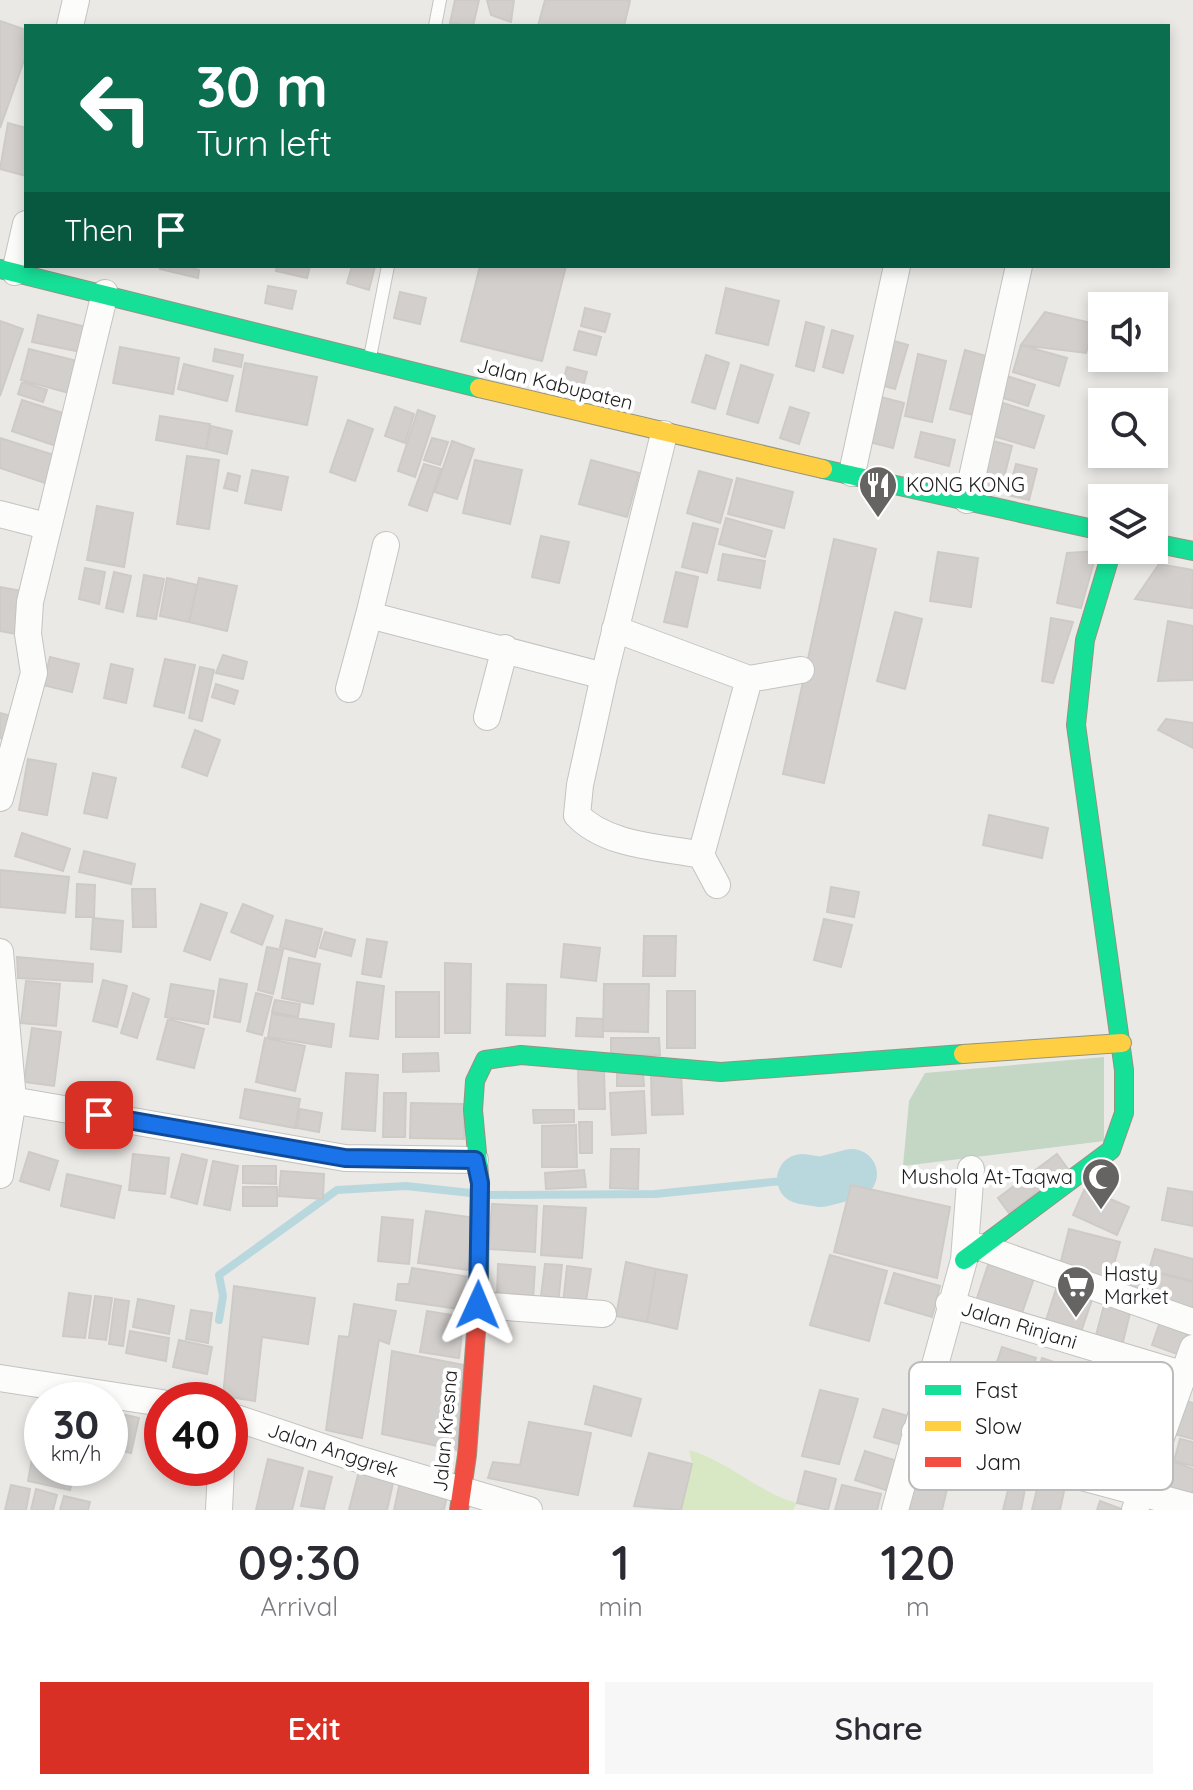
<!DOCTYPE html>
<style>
:root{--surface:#fff;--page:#f7f7f7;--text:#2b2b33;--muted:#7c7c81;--accent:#d93025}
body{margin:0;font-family:Quicksand,sans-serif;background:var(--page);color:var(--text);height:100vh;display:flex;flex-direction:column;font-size:30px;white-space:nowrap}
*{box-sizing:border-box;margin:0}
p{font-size:26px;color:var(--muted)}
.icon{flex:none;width:44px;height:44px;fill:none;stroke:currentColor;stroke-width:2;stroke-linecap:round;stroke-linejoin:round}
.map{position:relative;height:1510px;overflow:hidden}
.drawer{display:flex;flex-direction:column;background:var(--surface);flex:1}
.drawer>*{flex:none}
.hud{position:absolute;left:24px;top:24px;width:1146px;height:244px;border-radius:0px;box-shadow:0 4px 12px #0003;background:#0b6e4f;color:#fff;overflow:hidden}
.tools{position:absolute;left:1088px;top:292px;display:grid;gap:16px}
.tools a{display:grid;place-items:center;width:80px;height:80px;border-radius:0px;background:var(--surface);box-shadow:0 4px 12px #0003;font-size:40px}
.speed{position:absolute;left:24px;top:1382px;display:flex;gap:16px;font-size:40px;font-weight:700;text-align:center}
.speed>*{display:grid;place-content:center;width:104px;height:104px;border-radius:50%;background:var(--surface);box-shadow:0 4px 12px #0003;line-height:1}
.speed small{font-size:20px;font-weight:400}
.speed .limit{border:12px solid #d22;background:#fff;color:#111}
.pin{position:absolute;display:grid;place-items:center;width:68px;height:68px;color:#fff;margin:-34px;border-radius:16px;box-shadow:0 4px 12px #0006}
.me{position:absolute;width:88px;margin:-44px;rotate:1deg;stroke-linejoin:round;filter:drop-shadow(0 0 6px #0008)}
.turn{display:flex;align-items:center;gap:28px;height:168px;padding:0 40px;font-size:36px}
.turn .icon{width:104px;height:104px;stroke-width:2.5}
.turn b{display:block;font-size:56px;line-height:68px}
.then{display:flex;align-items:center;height:76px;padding:0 40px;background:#0003;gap:16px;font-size:30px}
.eta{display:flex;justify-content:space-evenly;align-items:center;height:136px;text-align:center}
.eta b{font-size:48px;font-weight:600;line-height:56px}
.button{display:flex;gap:16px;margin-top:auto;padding:16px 40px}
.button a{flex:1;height:92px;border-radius:0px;background:var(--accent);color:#fff;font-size:32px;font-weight:600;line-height:92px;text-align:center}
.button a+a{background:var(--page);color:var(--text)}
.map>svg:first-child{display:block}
</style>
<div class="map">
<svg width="1193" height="1510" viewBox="0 0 1193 1510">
<rect width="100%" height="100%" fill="#ebe9e6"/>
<path fill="#d8e8c4" d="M689,1450c40,11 68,42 108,53l-4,7h-112l11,-46z"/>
<path fill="#c4d6c4" d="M1104,1057v84l-201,25 6,-65 16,-28z"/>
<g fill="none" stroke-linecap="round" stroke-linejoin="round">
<path stroke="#b9d8de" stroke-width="8" d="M488,1195l167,-1 147,-15
M219,1320l4,-24 -4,-21 118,-85 69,-4 65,7"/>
<path stroke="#b9d8de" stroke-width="50" d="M802,1179l19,3 31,-8"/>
</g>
<path fill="#d2cfcd" stroke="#cecbc7" stroke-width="2" d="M455,0h24l-6,26 -23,-3z
M487,0h27l-3,22 -20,-7z
M545,0h82l3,1 -6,25h-86z
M0,21l26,9v25l-26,73z
M8,123l18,5v48l-26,-7z
M160,266h24l15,4 -1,8 -38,-9z
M277,266h33l-3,12 -31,-7z
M352,266h23l-6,24 -22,-7z
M480,266h86l-24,95 -81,-20z
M268,286l28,5 -4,18 -27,-6z
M726,288l53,13 -11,44 -52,-12z
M400,292l26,6 -6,26 -26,-6z
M585,308l25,6 -5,18 -24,-6z
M1045,312l50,12 -9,29 -65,-8z
M38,315l48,12 -5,25 -49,-10z
M0,321l23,8 -23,67z
M806,322l18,5 -10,44 -18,-5z
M832,330l21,6 -10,37 -20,-6z
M579,331l22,6 -5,18 -22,-5z
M887,339l21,6 -13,44 -21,-6z
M1021,345l46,13 -8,28 -46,-14z
M120,347l59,11 -6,36 -60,-11z
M29,349l48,12 -8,32 -48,-13z
M215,349l28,6 -2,12 -28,-6z
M965,350l24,7 -16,58 -23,-6z
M918,354l28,7 -14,61 -27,-6z
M706,355l23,8 -14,46 -23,-7z
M245,363l72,14 -10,48 -71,-14z
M184,364l49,12 -6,25 -49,-12z
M741,365l32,10 -15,48 -31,-9z
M567,367l20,5 -6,22 -20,-5z
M1001,374l34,11 -7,21 -34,-11z
M22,382l25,8 -4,12 -25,-8z
M873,395l31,8 -11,45 -32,-8z
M22,400l47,15 -10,32 -47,-16z
M1003,403l41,13 -10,32 -41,-12z
M395,407l19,7 -9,29 -20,-7z
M790,407l19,6 -10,31 -19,-6z
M418,410l17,6 -20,61 -17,-6z
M160,416l50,8 -4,25 -50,-9z
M348,420l25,9 -18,52 -25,-9z
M211,426l21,5 -5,23 -21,-5z
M921,432l34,8 -6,26 -34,-9z
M0,438l60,19 -9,28 -51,-17z
M432,438l16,4 -8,23 -16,-5z
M989,440l23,6 -12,47 -23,-6z
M452,441l22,8 -17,50 -22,-7z
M187,456l32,4 -10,69 -32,-5z
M475,460l47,10 -12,54 -47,-11z
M591,460l48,13 -12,44 -48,-13z
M424,464l17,5 -14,42 -18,-6z
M1016,464l21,5 -8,31 -21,-5z
M252,470l36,7 -7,33 -36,-7z
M699,471l33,9 -12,43 -33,-10z
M228,473l12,3 -3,15 -13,-3z
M737,478l56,14 -9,36 -56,-14z
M97,506l36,7 -9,54 -37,-7z
M726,518l46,13 -7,26 -46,-13z
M693,523l25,6 -11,44 -25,-6z
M541,536l28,6 -10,41 -27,-6z
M834,539l42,10 -52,234 -41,-9z
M1097,551l-16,57 -24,-5 10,-50z
M938,552l40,6 -7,49 -41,-6z
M723,554l42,7 -5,27 -42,-8z
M1159,564l34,6 -1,38 -57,-9z
M85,568l20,4 -6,32 -20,-5z
M114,572l17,4 -8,36 -17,-4z
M676,572l22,5 -11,50 -23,-5z
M144,575l20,4 -8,40 -19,-3z
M167,578l30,7 -8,37 -29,-6z
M199,578l38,8 -10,45 -38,-9z
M0,587l22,4 -6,43 -16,-3z
M895,612l27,7 -17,70 -28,-8z
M1051,618l22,4 -20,61 -11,-2z
M1168,621l25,5v54l-35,1z
M223,655l24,7 -4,17 -27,-6z
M50,657l29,7 -7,28 -29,-7z
M165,659l30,6 -11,48 -30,-7z
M111,664l22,5 -7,34 -22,-5z
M200,667l14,3 -12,51 -13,-3z
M216,684l22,7 -4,13 -22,-7z
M0,713l11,3 -7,23 -4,-1z
M1166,719l27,4v25l-35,-18z
M195,730l25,10 -13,36 -25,-9z
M28,759l28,5 -9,51 -28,-5z
M93,773l23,5 -9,40 -23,-5z
M989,815l59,13 -6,30 -59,-13z
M22,833l48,16 -7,22 -48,-15z
M84,851l51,13 -4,20 -52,-12z
M0,870l69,7 -4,36 -65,-6z
M77,884l18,1 -1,32h-18z
M831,887l28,5 -5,25 -27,-5z
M132,889h23l1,38h-23z
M201,904l26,9 -17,47 -26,-9z
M243,904l30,12 -11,29 -31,-13z
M93,918l30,3 -2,31 -30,-3z
M824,919l28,6 -11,42 -27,-7z
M286,920l36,9 -7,28 -35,-10z
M325,932l30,8 -4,16 -31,-8z
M644,936h32l-1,40h-32z
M367,939l20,3 -6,35 -19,-3z
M564,944l36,4 -4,33 -35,-4z
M267,947l16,3 -10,44 -15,-4z
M17,957l76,7 -1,18 -74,-4z
M289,958l31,6 -7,40 -31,-6z
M445,963l26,1 -1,69h-25z
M220,979l27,5 -7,38 -26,-5z
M103,980l24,6 -10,41 -24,-6z
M26,981l34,3 -4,42 -35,-3z
M357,982l27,4 -6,53 -28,-3z
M171,984l43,7 -6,33 -43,-7z
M507,984l39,1 -1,51 -39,-1z
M604,984h45l-1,48 -45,-1z
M667,991h28v57h-28z
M396,992h43v45h-43z
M133,993l16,6 -12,39 -16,-5z
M256,993l16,4 -10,38 -15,-4z
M275,1000l25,4 -2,13 -26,-5z
M272,1014l62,10 -3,23 -63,-10z
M577,1018l26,1v18l-27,-1z
M168,1019l36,10 -10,39 -37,-9z
M32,1028l29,4 -7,54 -30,-4z
M265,1038l40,8 -10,45 -39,-9z
M611,1038h48l1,17h-49z
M438,1053l1,18 -36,1v-18z
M578,1068h26l1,41h-26z
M346,1073l32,2 -3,56 -33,-2z
M617,1073h26l1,13h-27z
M681,1073l2,41 -31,1 -1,-41z
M245,1089l55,10 -5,29 -55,-10z
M644,1091l2,42 -34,2 -2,-42z
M384,1093h22l-1,44h-22z
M411,1103l53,1v35l-54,-1z
M300,1109l22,4 -3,19 -22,-4z
M533,1110h41v12l-40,1z
M579,1122h13v31h-12z
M576,1125l1,42h-35v-41z
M611,1149h28l-1,40 -28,-1z
M29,1152l29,9 -9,29 -29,-9z
M133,1154l36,4 -4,36 -36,-4z
M182,1154l25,6 -10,44 -26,-7z
M1057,1154l11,15 -59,44 -11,-15z
M213,1161l25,5 -8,44 -26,-5z
M243,1166h33v18l-33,-1z
M584,1170l2,17 -40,2 -1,-16z
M281,1171l43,3 -1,25 -44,-3z
M67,1174l54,12 -7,32 -53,-12z
M851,1185l99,22 -13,71 -103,-26z
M243,1187h34v19h-34z
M1085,1188l44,19 -12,28 -44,-20z
M1168,1188l25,4v34l-31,-6z
M492,1204l45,2 -2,46 -46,-3z
M544,1206l42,2 -4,50 -41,-3z
M426,1211l50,7 -7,52 -51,-7z
M382,1217l31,3 -4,44 -31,-3z
M1069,1229l51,13 -12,44 -50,-13z
M1155,1249l38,10v22l-44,-11z
M830,1255l57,16 -18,70 -59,-16z
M626,1262l30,7 -9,53 -31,-6z
M989,1262l45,16 -13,38 -45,-15z
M498,1264l37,3 -2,33 -36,-3z
M545,1264l17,1 -4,40 -18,-1z
M567,1266l24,3 -6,39 -22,-3z
M1134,1267l59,15v34l-68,-18z
M412,1268l58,9 -4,33 -70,-10 2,-16h11z
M656,1269l31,6 -10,54 -30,-7z
M894,1273l46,13 -8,31 -47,-14z
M1059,1280l36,11 -14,41 -35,-12z
M234,1286l81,12 -7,46 -46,-7 -7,64 -32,-5z
M69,1293l22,3 -6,42 -22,-2z
M95,1296l17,2 -6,42 -17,-2z
M1106,1298l26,7 -10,41 -27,-7z
M115,1299l14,2 -6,45 -14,-2z
M138,1299l36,7 -5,28 -36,-7z
M354,1304l42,7 -7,33 -10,-4 -17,98 -36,-8 13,-94 10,1z
M191,1310l21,3 -4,30 -22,-4z
M427,1311l37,6 -5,41 -39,-6z
M1160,1322l28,10 -8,23 -28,-10z
M130,1331l39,7 -3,23 -40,-8z
M179,1340l33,7 -5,27 -34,-7z
M1002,1347l34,11 -14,40 -33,-12z
M392,1351l72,14 -8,85 -74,-16z
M1042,1358l18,6 -14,38 -17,-6z
M594,1386l47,13 -10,37 -46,-12z
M820,1390l38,9 -19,65 -37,-8z
M1183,1400l10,3v36l-19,-5z
M883,1409l32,9 -10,28 -31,-9z
M113,1412l26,6 -8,35 -21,-5z
M529,1422l62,11 -13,62 -90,-17 5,-16 27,3z
M1180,1439l13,3v24l-19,-5z
M35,1443l7,1v24h33l-5,22 -42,-9z
M865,1451l35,11 -8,30 -37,-12z
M649,1453l43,11 -11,46 -47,-4z
M923,1455l30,9 -11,46h-34z
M268,1459l35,9 -11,42h-36z
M1169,1460l24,9v33l-35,-12z
M971,1466l56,12 -6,32h-18l5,-20 -40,-9z
M309,1471l23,6 -8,32 -23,-3z
M359,1471l35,8 -7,31h-38z
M805,1471l31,8 -8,31 -31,-7z
M1040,1476l26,6 -6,28h-28z
M400,1482l48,9 -4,19h-50z
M11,1485l19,4 -4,21h-21z
M842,1485l39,9 -4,16h-42z
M36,1489l21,6 -4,15h-22z
M64,1496l26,6 -2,8h-28z
M1100,1501l24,9h-27z"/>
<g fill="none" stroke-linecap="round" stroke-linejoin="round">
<defs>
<path id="lane" d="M435,26l5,-26
M370,357l18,-91"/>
<path id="street" d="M70,26l6,-26
M15,272l11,-48
M664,434l-60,242 -24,109 -3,30c29,31 84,32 124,40
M852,473l45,-207
M967,500l52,-234
M0,514l46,12
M386,545l-17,70 235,61
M615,629l134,50 -48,176 16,30
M749,679l52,-9
M349,689l20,-74
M487,717l18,-69
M0,798l34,-125 -6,-39 2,-32 75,-309
M0,952l13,148 -13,75
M0,1098l345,60 130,2
M980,1247l213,75
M949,1304l232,70
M478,1305l125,9
M0,1378l162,25
M230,1416l128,43 171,51
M915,1432l278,75
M219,1510l2,-42
M895,1510l69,-250 7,-91
M1135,1510l58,-162"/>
<path id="fast" d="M0,269l479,119
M823,469l279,62
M1154,543l39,8
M964,1260l147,-110 13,-37v-43l-48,-345 9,-85 27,-90
M479,1291l1,-106 -7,-75 2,-29 10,-21 36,-5 200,17 242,-18"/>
<path id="slow" d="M479,388l344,81
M963,1054l159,-11"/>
<path id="jam" d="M459,1510l8,-55 12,-164"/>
</defs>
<use href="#lane" stroke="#c4c3c2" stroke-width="14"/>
<use href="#street" stroke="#c4c3c2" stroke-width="28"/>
<use href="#fast" stroke="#94947f" stroke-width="20"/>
<use href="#slow" stroke="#94947f" stroke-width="20"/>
<use href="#jam" stroke="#94947f" stroke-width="20"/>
<use href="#lane" stroke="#fcfcfb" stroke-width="12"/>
<use href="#street" stroke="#fcfcfb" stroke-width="26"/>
<use href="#fast" stroke="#16e098" stroke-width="18"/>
<use href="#slow" stroke="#ffcf43" stroke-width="18"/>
<use href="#jam" stroke="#f24e42" stroke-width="18"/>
</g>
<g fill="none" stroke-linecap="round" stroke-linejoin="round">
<defs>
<path id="route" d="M99,1115l246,43 130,2 5,23 -2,122"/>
</defs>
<use href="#route" stroke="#114b97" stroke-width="20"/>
<use href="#route" stroke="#1a73e8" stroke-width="14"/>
</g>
<defs>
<symbol id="restaurant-pin" viewBox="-11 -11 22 30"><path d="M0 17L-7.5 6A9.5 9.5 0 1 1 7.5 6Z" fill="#656463" stroke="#fff"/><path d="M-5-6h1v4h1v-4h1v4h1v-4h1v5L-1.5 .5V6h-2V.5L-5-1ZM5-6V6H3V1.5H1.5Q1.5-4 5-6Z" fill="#fff"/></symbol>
<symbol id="mosque-pin" viewBox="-11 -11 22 30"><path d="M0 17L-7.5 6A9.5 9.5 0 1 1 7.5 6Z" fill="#656463" stroke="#fff"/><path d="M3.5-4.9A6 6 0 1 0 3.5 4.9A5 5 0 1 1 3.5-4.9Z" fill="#fff"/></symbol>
<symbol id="supermarket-pin" viewBox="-11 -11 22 30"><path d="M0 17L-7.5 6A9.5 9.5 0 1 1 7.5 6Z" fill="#656463" stroke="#fff"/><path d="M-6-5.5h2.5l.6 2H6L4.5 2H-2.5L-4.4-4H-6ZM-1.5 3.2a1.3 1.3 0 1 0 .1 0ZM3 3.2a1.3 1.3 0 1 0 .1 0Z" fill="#fff"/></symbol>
</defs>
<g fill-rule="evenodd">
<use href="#restaurant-pin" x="856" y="463" width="44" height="60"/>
<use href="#mosque-pin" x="1079" y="1155" width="44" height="60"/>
<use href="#supermarket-pin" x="1054" y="1263" width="44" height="60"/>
</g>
<g text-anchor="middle" stroke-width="8" stroke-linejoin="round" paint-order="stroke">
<g font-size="20" fill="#1d1d1d" stroke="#fff">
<text transform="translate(555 384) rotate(14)" y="7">Jalan Kabupaten</text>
<text transform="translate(1019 1325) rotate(17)" y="7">Jalan Rinjani</text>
<text transform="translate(445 1431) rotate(-85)" y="7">Jalan Kresna</text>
<text transform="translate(333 1450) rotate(18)" y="7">Jalan Anggrek</text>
</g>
<g font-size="20" fill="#1d1d1d" stroke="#fff" text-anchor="start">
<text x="906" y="492">KONG KONG</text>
<text x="1073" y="1184" text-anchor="end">Mushola At-Taqwa</text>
<text x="1104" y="1281">Hasty<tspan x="1104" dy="23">Market</tspan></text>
</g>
</g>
<rect x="909" y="1362" width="264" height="128" rx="12" fill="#fff" stroke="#bbb" stroke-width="2"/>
<rect x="925" y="1385" width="36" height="10" fill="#16e098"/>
<rect x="925" y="1421" width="36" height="10" fill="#ffcf43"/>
<rect x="925" y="1457" width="36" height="10" fill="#f24e42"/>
<g font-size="22" fill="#1d1d1d">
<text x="975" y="1398">Fast</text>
<text x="975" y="1434">Slow</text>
<text x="975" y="1470">Jam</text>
</g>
</svg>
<div class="tools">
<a><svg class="icon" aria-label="sound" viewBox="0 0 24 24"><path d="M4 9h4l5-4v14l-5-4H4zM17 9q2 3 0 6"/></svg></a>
<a><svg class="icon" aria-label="search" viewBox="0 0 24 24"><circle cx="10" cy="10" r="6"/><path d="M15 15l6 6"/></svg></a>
<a><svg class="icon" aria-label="layers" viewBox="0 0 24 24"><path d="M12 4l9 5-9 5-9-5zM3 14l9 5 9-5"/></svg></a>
</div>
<div class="speed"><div>30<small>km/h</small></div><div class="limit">40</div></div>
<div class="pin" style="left:99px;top:1115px;background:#d93025"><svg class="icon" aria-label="arrive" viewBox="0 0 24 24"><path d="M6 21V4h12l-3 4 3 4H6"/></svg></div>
<svg class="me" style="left:478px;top:1305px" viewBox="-20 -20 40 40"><path d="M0-17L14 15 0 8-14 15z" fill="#1a73e8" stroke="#fff" stroke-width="4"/></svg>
<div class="hud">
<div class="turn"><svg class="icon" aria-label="left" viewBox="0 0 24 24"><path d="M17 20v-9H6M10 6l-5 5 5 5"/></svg><div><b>30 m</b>Turn left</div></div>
<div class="then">Then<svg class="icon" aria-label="arrive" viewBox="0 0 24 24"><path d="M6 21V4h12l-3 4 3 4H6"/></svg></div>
</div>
</div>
<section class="drawer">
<div class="eta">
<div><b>09:30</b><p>Arrival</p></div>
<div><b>1</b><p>min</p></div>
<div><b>120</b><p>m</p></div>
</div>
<div class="button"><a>Exit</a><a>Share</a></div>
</section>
